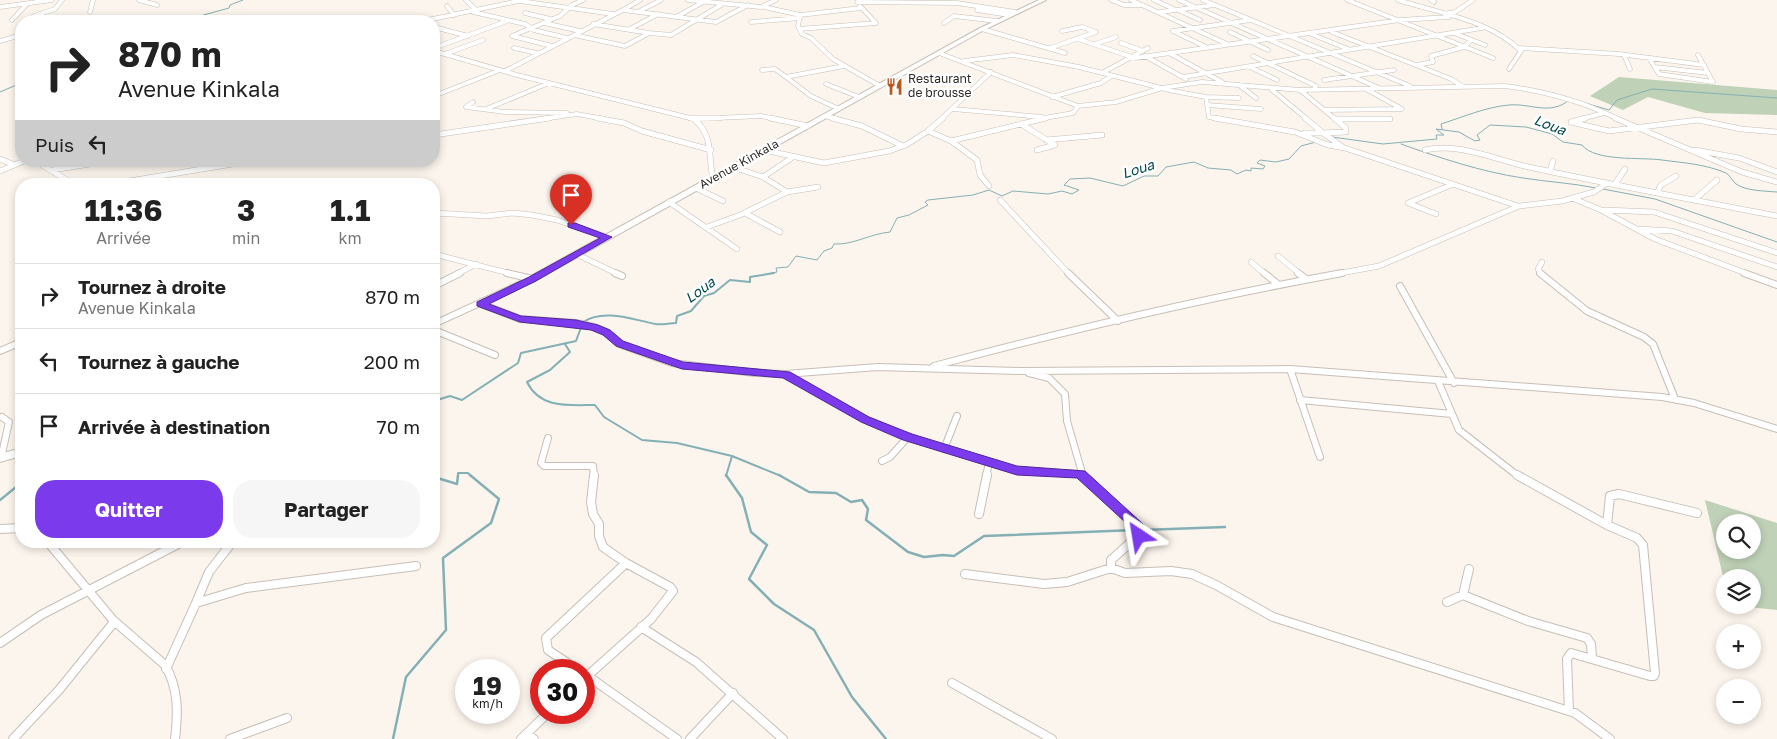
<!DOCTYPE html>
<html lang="fr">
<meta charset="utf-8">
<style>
:root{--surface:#fff;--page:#f6f6f6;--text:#222;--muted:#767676;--line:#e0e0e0;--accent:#7c3aed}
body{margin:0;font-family:"Golos Text",sans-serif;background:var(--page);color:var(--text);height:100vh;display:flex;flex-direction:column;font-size:19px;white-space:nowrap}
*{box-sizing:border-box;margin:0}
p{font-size:16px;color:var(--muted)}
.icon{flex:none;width:28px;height:28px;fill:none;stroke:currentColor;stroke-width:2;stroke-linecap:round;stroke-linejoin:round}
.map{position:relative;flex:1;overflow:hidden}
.drawer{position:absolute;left:15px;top:178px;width:425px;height:370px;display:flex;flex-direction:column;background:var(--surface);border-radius:20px;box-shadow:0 2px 8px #0003}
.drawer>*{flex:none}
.hud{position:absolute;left:15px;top:15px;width:425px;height:152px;border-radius:20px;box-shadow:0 2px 8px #0003;background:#fff;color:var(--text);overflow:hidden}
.tools{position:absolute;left:1716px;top:514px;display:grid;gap:10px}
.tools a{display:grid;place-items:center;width:45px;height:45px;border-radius:50%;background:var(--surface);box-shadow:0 2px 8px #0003;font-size:25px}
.speed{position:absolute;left:455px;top:659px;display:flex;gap:10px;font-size:25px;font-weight:700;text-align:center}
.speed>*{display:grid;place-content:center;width:65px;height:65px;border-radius:50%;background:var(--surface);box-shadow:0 2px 8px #0003;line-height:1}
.speed small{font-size:12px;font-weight:400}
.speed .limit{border:8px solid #d22;background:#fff;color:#111}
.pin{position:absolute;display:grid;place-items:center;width:42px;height:42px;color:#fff;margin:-51px -21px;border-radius:50% 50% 50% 0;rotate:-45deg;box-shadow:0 0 5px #0007}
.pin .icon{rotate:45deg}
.me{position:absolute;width:55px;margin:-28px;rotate:327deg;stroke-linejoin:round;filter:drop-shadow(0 0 4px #0008)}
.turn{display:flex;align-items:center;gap:18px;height:105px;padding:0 20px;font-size:22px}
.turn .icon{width:65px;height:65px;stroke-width:2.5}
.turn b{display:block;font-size:35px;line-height:42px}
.then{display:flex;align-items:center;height:48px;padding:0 20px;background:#0003;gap:10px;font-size:19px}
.eta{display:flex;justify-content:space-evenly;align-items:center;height:85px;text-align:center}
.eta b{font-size:30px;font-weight:700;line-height:35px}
.cta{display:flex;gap:10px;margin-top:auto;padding:10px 20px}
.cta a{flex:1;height:58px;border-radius:20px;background:var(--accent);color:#fff;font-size:20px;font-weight:700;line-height:58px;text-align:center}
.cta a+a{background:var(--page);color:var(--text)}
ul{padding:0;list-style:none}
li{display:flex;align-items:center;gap:15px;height:65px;padding:0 20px;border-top:1px solid var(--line)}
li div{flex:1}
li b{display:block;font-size:19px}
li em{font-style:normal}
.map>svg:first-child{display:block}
</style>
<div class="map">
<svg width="1777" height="739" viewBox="0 0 1777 739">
<rect width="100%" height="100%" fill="#fcf5ed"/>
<path fill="#bfd1b7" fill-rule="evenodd" d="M1619,77l158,13v25l-72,-2 -57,-16 -25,13 -33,-14z
M1705,500l72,23v87l-47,-5h22v-27h-27v7zM1725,522h27v28h-27z"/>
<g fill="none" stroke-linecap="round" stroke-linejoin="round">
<path stroke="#84b0b5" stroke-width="1" d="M182,21l47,-13 1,-3 13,-5
M0,92l21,-9
M1585,103l24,7 8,-10 35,-11 125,9
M1442,129l-1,-5c22,-7 45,-17 68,-19 21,-2 42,11 60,-5
M1332,137l51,7 54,-5 -1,-4h8l-8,-6 23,3 16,9 5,-1 -3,-5 13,-10 36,2 26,7 11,8 19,3c13,17 60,12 80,15 22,3 43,4 64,13 4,2 6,8 10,11 10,7 29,7 41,8
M1401,144c39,14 81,28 122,34 25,4 49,5 73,10
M1603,189l52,10 122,43
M767,274l10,-2 -1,-4 12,-1 8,-11 21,4 7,-9 8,-3 2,-4c20,1 35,-10 56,-12l7,-14 12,-3 19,-10 -3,-3 3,-2 45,-5 16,-5 13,6 11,-5 35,3 14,-3 10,3 7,-4 -15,-5 6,-6 20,-1 33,8 21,-10h14l8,-9 28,-5 14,6 23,2 6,4 9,-4 5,1v-3l12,1 2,-3 -8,-3 3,-3 16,2 13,-3 12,-13 15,-4"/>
<path stroke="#84b0b5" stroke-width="2" d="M565,344l5,8 -20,18 -23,12c13,27 42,23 68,23l9,12 38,23 35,3 55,13 -6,20
M434,401l16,-5 12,4 56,-37 3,-10 55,-12 7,-19c21,-14 51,-2 73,2 7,1 13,-1 20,-1l1,-7 14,-5 13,-15 10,-3 16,-13 20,2v-5l24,-4
M732,456l49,20
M458,476v-3h10l3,3"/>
<path stroke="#84b0b5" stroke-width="2.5" d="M726,475l16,23 9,34 16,13 -18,34 25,25 40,26 38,67 34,42
M779,475l30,17 27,1 15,9 11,-2 6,9 -2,11 42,32 16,5 19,-2 11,1 30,-20 151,-6
M434,477l23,7 1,-9
M0,500l21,-17
M1142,530l83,-3
M393,739l13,-62 40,-47 -3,-72 48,-35 8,-24 -29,-24"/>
<defs>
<path id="street-far3" d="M139,0l18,5
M466,0l11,11
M688,0l73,7 15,-7
M1111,0l13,5h16
M1131,0l96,44
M1154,0l22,10
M1179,0l200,88
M1203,0l207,86
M1347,0l146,58
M1398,0c41,13 92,20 123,51l-12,18
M1431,0l3,2
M520,1l93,13
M857,2l100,1 58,9
M447,6l7,9
M860,6l16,17
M0,7l52,-7
M764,7l36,8 61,-7
M623,10l17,-10
M977,10l32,5
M1180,11l20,9
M90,12l3,-12
M473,12l52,12 9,6 33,8
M638,12l23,-12
M1160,12l55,-7
M525,13l25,6
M1445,14l10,-2 18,-12
M800,15l-2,11 4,8 9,4 22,21 47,27
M34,16l21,-7 7,-9
M676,17l27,-15
M12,20l15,-16
M423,21l100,-21
M751,22l49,-4
M544,23l36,8
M944,23l10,-7 43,5
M593,24l56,9
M434,27l34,9
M630,29l28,-15
M799,29l77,-6
M982,29l83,24
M1062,31l20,-4 14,5
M1173,31l78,-11
M1173,31l33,16
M1230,32l38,18
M1332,32l119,47 11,7
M1454,33l31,12
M1311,34l37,15
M574,35l51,11 24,-13 22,2 50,-30
M1078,39l57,19 265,-38 49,-3
M0,41l21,-6
M1121,43l22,8
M1095,44l21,-7
M552,46l-40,-10 48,-20 12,-11 11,-5
M434,48l73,-27
M514,48l23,5
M1050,48l46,-16
M1519,48l100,6 85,11
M434,51l83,24 177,44 67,-3 15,3
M939,53l139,53
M1169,53l53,29
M445,54l38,-14
M1624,55l6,14
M1145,56l41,23
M1253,56l63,30 -2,3
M1649,58l10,16 54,8 -15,-27
M964,61l49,-6 66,12 94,24 33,6 33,1
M1417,65l16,-3 -2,-6 33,-9 7,-7
M1250,67l27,13
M1655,67l53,6
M762,70l13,-1 11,8
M505,71l118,-61 93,12 32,-17
M1102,73l46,-25
M1183,77l299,-49
M1324,80l70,-10
M826,84l33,13
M1239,85l17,13
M1271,89l36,30
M1300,90l35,29
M434,96l66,-26
M1052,97l49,-14 10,-7
M1206,97l3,20 12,2
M473,102l-7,5 39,5 62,1
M1207,105l54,4
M486,109l63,-26
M839,109l-28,-13 -25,-19 58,-11
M953,109l89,8
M1325,110l77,-1 -36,-20
M825,116l12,3
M542,119l35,-5 27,5
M941,119l50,-47
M1039,119l34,-6 5,-7 38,-4 46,-14 40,-6 98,8 205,-4c39,5 77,15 113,33
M1336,119h54
M1581,119l23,-6"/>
<path id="street-far2" d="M597,118l27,5 18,8 69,19
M690,118h29
M770,118l38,8
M832,118l30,8 41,20
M1214,118l81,14 33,13 17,3 173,58
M1305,118l18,15 23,-1v-4l-12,-10
M1615,118l127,54 35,10
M1336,119h54
M695,120c19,16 13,38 18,59
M1571,122l38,9 89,-11 43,9 36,3
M1571,122l15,-4
M1021,124l34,21 -18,5
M928,131l23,10 95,-23
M1304,133h19l21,15
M434,135l116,-17
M1046,140l56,-5
M951,141l26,19 3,15 9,11
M764,150l60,13 65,-12 17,-6 22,-14 15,-13
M1425,150c34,-8 71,10 104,17 82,18 166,33 248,49
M1695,150l44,8 38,14
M0,159l15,6
M35,161l39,23
M52,170l57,-9
M0,171l24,-10
M1550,171l3,-10
M763,177l30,-20
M111,184l140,-23
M1615,184l10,-15
M696,188l27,13
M1658,191l3,-6 15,-9
M787,192l31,-5
M1572,198l29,12 54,29 93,35
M1000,200l69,74
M1694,200l23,-20
M669,202l68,47
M1604,210l50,2 123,41
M434,213l53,3 26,-3 19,2 25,5 50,17
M745,213l35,19
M1436,214l-28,-11 43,-18
M707,227l33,-12 47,-23 -24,-15 -30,-10
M1639,229l33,2 105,36
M434,254l78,20
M576,254l42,20
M1278,256l22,18
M1251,262l14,12
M457,274l19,-10
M1336,274l43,-8 140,-60 43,-5 32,-9 13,-9
M1541,274l-3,-5 4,-7"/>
<path id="street-far1" d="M507,273l25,6
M615,273l7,3
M1068,273l50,48
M1264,273l15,12
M1298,273l8,6
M1540,273l47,38 57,26 9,7 22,55
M1744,273l33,12
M434,286l26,-13
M1400,286l54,97
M481,304l39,15 56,4 18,4 12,5 13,12 53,19 83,10 30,1 93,-7 143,4 269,-2 372,28 32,6 83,26
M434,330l61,25
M0,351l21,-9
M934,366c135,-36 271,-68 408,-93
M1290,369l30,88
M1029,373l20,5 16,16 2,27 16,55
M787,375l78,44 43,18 109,34 64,3
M1438,381l21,49 59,46
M1300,400l152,14
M548,438l-7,25 3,3h49l1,10
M944,449l13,-33
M1,458l8,-36 -7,-5
M882,461l8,-4 18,-20
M986,476l3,-13"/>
<path id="street" d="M1082,475l56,52 1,8 -28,25v8l14,5 46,-2 21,3 24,11 57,32 302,96 35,26
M1517,475l90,50
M979,514l8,-39
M0,529l21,-1
M47,541l66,79 52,45c14,24 13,48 10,74
M965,574l79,10 23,-2 44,-14
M1463,595l65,26 59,17 4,6 1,14
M1447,602l16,-7 6,-26
M196,603l13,-31 24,-31
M641,627l55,35 87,77
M0,643l41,-28 143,-74
M166,669l30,-66 50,-15 170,-22
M578,670l-30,-20 -2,-12 80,-75
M585,674l92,65
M584,679l67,-60 22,-28 -3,-4 -44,-24 -23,-16 -4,-11v-12l-6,-10 -2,-12 3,-27
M952,683l100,56
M1569,711l-2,-52 4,-6 79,23h4l1,-3 -12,-128 -6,-7 -30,-13 3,-29 9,-2 78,19
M527,734l7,5
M13,739l46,-49 55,-68
M230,739l57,-21
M521,739l28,-27
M690,739l43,-46"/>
<path id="primary" d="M1039,0h7l-62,30 -449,251 -101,46v-6l95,-44 451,-249z
M21,448v8l-21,6v-8z"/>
</defs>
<use href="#street-far3" stroke="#c6bfb7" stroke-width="5"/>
<use href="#street-far2" stroke="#c6bfb7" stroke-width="6"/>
<use href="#street-far1" stroke="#c6bfb7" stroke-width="8"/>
<use href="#street" stroke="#c6bfb7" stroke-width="10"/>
<use href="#primary" stroke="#c6bfb7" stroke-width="2"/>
<use href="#street-far3" stroke="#fff" stroke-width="4"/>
<use href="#street-far2" stroke="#fff" stroke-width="5"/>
<use href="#street-far1" stroke="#fff" stroke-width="6"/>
<use href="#street" stroke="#fff" stroke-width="8"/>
<use href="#primary" fill="#fff" fill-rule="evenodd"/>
</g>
<path fill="#7c3aed" stroke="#51269a" d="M568,223h7l37,14 -76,44 -47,23 32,12 55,4 22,5 12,5 13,11 60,21 107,10 79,45 43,17 105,32 68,5 58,53 3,12 -7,5 -5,-2 -3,-10 -6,-7 -48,-44 -60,-3 -114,-35 -42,-18 -78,-44 -101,-9 -66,-23 -13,-11 -12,-5 -71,-8 -43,-16v-4l52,-25 71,-39 -32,-11z"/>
<defs>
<symbol id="restaurant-bare" viewBox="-9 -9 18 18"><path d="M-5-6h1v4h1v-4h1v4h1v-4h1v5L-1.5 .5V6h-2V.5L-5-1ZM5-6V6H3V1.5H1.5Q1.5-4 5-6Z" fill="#ba571f" stroke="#fff" stroke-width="2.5" paint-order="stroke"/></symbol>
</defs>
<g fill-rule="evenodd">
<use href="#restaurant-bare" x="882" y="74" width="25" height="25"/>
</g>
<g text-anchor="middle" stroke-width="5" stroke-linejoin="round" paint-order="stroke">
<g font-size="12" fill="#2d2a27" stroke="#fff" text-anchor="start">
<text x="908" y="83">Restaurant<tspan x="908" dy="14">de brousse</tspan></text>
</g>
<g font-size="12" fill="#2d2a27" stroke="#fff">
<text transform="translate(739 164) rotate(-29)" y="4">Avenue Kinkala</text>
</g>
<g font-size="14" font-style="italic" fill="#01484e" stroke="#fff">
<text transform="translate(1550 125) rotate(21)" y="5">Loua</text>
<text transform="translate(1138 169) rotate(-18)" y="5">Loua</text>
<text transform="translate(700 290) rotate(-36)" y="5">Loua</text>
</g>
</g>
</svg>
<div class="tools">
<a><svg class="icon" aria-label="search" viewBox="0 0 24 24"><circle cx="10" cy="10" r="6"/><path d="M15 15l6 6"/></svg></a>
<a><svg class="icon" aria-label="layers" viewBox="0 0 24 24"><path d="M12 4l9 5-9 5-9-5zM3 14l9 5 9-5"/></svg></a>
<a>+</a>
<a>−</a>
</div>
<div class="speed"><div>19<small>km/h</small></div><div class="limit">30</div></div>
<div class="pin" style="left:571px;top:225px;background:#d93025"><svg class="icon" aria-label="arrive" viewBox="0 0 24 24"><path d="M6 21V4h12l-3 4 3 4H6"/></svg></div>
<svg class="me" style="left:1139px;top:536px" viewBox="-20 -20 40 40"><path d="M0-17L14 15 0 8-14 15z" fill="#7c3aed" stroke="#fff" stroke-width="4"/></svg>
<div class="hud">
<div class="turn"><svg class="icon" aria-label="right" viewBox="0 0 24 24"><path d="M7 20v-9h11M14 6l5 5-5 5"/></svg><div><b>870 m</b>Avenue Kinkala</div></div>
<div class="then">Puis<svg class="icon" aria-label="left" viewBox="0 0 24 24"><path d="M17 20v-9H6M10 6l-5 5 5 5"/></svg></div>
</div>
<section class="drawer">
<div class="eta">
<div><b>11:36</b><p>Arrivée</p></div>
<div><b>3</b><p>min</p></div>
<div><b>1.1</b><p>km</p></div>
</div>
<ul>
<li><svg class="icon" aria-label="right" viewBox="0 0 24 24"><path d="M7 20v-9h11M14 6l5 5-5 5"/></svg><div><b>Tournez à droite</b><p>Avenue Kinkala</p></div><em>870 m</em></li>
<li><svg class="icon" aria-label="left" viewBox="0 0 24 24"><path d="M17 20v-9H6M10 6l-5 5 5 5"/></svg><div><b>Tournez à gauche</b></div><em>200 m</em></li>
<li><svg class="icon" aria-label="arrive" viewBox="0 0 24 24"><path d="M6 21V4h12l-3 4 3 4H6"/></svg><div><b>Arrivée à destination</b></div><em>70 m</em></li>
</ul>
<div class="cta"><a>Quitter</a><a>Partager</a></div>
</section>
</div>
